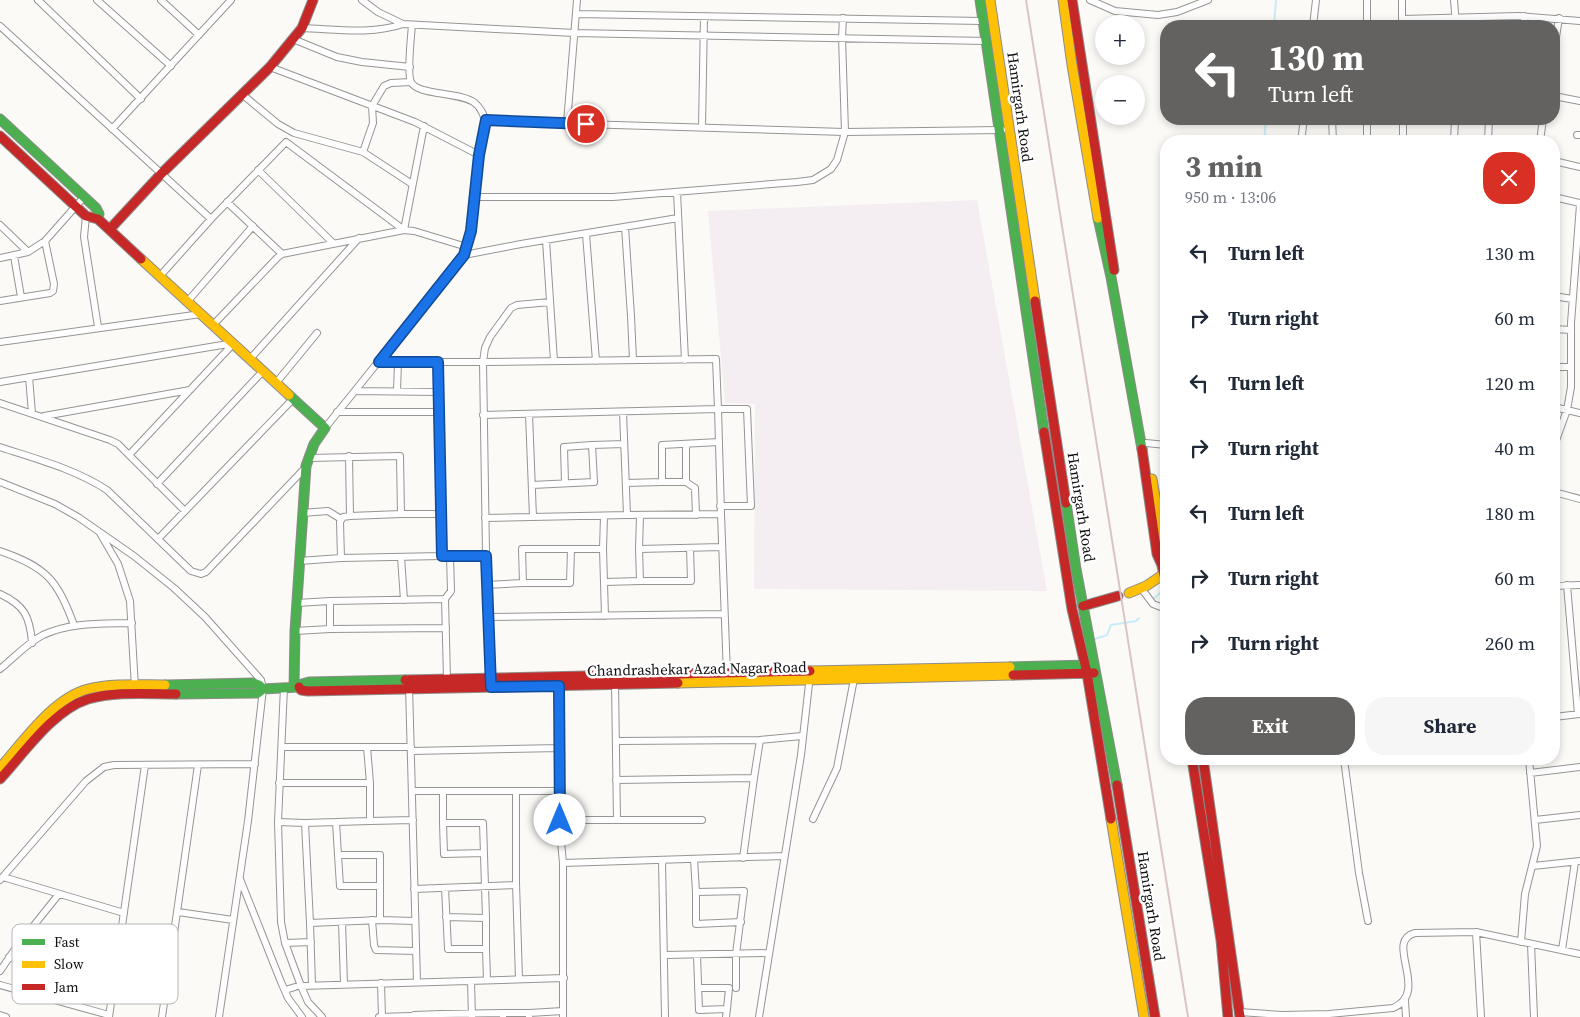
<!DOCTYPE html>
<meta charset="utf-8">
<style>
:root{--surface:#fff;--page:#f6f6f7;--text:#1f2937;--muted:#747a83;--accent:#636260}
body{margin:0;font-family:"Source Serif 4",serif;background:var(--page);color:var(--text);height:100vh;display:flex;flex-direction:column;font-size:19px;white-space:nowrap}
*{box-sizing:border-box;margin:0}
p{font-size:16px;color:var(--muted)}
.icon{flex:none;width:28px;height:28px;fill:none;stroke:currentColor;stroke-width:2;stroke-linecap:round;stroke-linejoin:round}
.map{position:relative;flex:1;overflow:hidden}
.sheet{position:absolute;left:1160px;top:135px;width:400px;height:630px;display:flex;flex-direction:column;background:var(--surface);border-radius:20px;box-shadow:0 2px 8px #0003}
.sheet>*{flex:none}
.top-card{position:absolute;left:1160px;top:20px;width:400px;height:105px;border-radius:20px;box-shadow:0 2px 8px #0003;background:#636260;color:#fff;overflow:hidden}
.buttons{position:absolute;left:1095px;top:15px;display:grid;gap:10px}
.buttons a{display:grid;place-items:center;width:50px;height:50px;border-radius:50%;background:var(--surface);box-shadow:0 2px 8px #0003;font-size:25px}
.pin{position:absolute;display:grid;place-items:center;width:42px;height:42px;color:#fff;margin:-21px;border:2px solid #fff;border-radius:50%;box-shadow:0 1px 5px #0007}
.me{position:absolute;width:55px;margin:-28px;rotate:0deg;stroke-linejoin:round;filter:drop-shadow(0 0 4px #0008)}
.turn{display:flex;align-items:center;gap:18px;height:105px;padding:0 25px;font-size:22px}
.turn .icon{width:65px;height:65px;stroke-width:2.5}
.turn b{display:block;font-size:35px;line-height:42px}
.round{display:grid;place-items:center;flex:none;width:52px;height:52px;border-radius:20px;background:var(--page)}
.head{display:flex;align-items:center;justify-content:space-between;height:85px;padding:0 25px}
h1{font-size:30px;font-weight:700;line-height:38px;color:var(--accent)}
.action{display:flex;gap:10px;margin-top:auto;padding:10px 25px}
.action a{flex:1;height:58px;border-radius:20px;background:var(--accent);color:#fff;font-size:20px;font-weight:700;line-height:58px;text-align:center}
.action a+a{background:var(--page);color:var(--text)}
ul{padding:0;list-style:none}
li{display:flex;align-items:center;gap:15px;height:65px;padding:0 25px}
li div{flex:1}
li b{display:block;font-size:19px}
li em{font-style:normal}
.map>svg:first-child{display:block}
</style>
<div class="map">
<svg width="1580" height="1017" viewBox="0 0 1580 1017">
<rect width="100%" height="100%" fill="#fcfaf6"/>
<path fill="#f4eef2" d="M977,200l70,391 -293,-2 1,-185 -30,-1 -17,-192z"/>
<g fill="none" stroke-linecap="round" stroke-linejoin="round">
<path stroke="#c8ecfa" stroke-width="2" d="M1274,26l2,-26
M1264,141l2,-22
M1153,599l13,-11
M1095,639l12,-4 4,-10 25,-4 3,-3"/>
<defs>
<path id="street" d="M38,0l103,99
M97,0l74,66
M161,0l38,35
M362,0l16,12 25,12 171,9 413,8
M1090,0l25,11 43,4 19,-3 31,-12
M1367,0v26
M1402,0v26
M1454,0l2,26
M576,14l407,7
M1524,16v10
M1491,17v9
M1402,19l117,-3 61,5
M0,26l211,193
M1313,26l3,-26
M302,28c33,1 69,7 101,-4
M293,39l44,18 25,5 48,5
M1554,50l5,-32
M270,67l145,55 64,33
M243,95l35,29 16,9 69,19 49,32
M1554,96l26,5
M1332,119l1,22
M485,121l360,11 157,-2
M567,123l10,-123
M702,127l2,-111
M112,129l119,-129
M1577,135h3
M1301,141l3,-22
M1367,141v-22
M1403,141v-22
M1454,141l1,-22
M1488,141l1,-22
M1540,141l3,-22
M363,152l10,-29 -1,-17 12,-20 7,-3 20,-1
M1554,161l26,6
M258,170l75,73
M677,192l8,168
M475,197h138l184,-15 16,-2 18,-11 6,-9 8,-28 -3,-95 1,-19
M1554,197l26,6
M227,202l55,52
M86,216l-2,21 14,90
M0,225l28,27
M625,227l6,89 2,44
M586,234l10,127
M546,240l8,121
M464,255l57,-11 157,-26
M14,256l7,41
M0,258l28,-6 17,-11 39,-44
M160,276l51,-57 75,-77 118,88 20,-104
M1554,296l18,3
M0,301l50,-8 3,-2 1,-7 -9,-43
M187,302l66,-76
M213,325l64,-67 5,-4 122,-24 10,1 53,16
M1554,329l17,1
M0,342l201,-28
M250,359l109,-121
M379,362h104l4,255 3,64
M438,362l2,50
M1554,367h17
M29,377l3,36
M0,382l234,-39
M276,383l41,-50
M356,391l83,1
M397,391l1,-29
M0,403l110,37 8,4 67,67
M1554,407l26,6
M337,412h103l2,144h44
M623,412l4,103 94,-1 -3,-105h29l4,97h-31
M529,414l4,103
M483,415l235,-6 -2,-50 -233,3 2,-14 5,-11 21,-29 6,-3 33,-3
M44,416l146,-26
M325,428l139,-173c11,-32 10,-65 14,-99 2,-11 6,-22 7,-34 0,-6 -5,-15 -10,-19 -16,-12 -57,-7 -64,-21 -4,-8 0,-46 1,-57
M1146,443l20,2
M1554,446l13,-36 4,-23v-64l9,-118
M0,447c36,12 75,22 107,43l84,81 10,3 5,-2 100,-105
M129,455l105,-112
M349,456l1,60 51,-2
M308,458l92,-2 1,58h40
M0,482l55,22 23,13 56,39 40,32 31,29 56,63 2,9 -15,132 -29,196
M662,482h24v-38
M686,482l9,6 1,27
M565,483l-1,-36 28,-2
M626,483l36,-1v-37l57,-3
M157,484l106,-113
M532,485l62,-3 -2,-37 32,-1
M1554,492l26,7
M302,513l26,-2 13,8
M721,514l6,161
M485,518l142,-3
M100,533l18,31 12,37 5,87
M158,539l135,-140
M603,549l1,-33
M639,549l1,-33
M0,551c47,16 57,29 74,74
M401,557l3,43
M341,558l-1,-36 3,-5 7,-1
M299,561l42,-3 101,-2
M640,581h51l-1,-33
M605,582l35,-1 -1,-32 83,-2
M523,583h47l1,-34
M486,585l37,-2 -1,-34h81l2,67
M1567,585l11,129
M1554,586l26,-1
M1141,588l12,16 13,5
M0,594c24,11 30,22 32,49
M445,599l6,-8 -1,-35
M297,603l33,-2
M487,617l237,-3
M446,628l-116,1v-28l115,-2 2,80
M295,631l35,-2
M0,669c14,-11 27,-26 43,-34 28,-13 59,-11 89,-12
M615,682l2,138
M559,683v137l4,43v154
M409,686l8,296
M284,687l-6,135 3,100 4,21 16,43 263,-8
M1554,717l26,-3
M616,741l144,-1 42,-4
M282,747h129
M367,747l3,36v38l43,-1
M411,751l149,-3
M1344,759l15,114 9,48
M1530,773l50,-6
M616,780l138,-2 6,-38
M279,783h91
M412,791h147
M443,791v32h40l3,95
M516,791v92l3,96
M813,819l24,-51 17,-89
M559,820h143
M1535,820l45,-5
M278,822l27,1
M336,822l-31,1 5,100 70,-3v-65h-42l-2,-33 34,-1
M443,823l1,31 40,-1
M338,855l2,31h40
M743,858l11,-80
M694,859l2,33 48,-1 -8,63v34
M662,860l3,157
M563,863l220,-7
M1533,866l47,-5
M3,877l121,36
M240,879l41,103 7,16 14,19
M0,880l86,-99 18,-14 10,-2 141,-1
M445,888l3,61h38v-31l-40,-1
M414,889l102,-4
M696,892v32l45,-2
M178,912l55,8
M372,920l2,25 2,5 40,1
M380,920l35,1
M342,922l2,62
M310,923l2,62
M1476,932l5,85
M1521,942l4,-48 12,-48 -8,-87
M285,943l26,-1
M1531,944l3,73
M486,949l1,31
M1562,950l13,-88
M118,952l52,8
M665,955l104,-2
M697,955l2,55 28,-1 -1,8
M9,957l104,29
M0,971l15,-22 44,-55
M471,981l1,36
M381,983l1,34
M0,985l109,30
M299,986h2l7,16 14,15
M698,988h31l-2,21
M285,990l10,-3
M1405,1001l1,16
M1240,1012l42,3 47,-1 64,-6c38,-16 -10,-67 22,-75l61,-1 104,22
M441,1014l62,-1
M0,1015l6,2
M503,1016v-3h26
M109,1017l36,-252
M162,1017l36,-252
M379,1017l32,-1
M410,1017l4,-2 27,-1v3
M529,1017v-4l34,-2
M759,1017l42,-262 9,-80"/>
<path id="fast" d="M980,0l64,432
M0,119l96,89 3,6 -1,5
M1098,218l13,59 31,172
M289,395l36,33 -11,16 -8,22 -11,165 -1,56
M1066,503l10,66 41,216
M1010,667l80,-2
M165,685l88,-2 6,2 4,4
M176,694l82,-1 5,-4 36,-2 3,-3 7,-2 96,-2"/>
<path id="slow" d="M990,0l45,301
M1063,0l9,65 26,153
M141,259l148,136
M1152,479l12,70 -2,16
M1129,593l17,-7 18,-12
M810,671l200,-4
M678,683l335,-8
M0,768c23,-26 53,-70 88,-79 24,-6 52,-4 77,-4
M1111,819l33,198"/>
<path id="jam" d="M1072,0l42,270
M0,136l86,80 12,3 43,40
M110,229l51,-55 109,-107 32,-39 11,-28
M1035,301l31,202
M1044,432l28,177 15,64 24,146
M1142,449l15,105 5,11 4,19
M1083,606l35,-10
M1013,675l81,-2
M405,680l405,-9
M299,687l2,3 7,1 370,-8
M1192,759l29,181 7,77
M1203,759l37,258
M0,779c24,-26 53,-69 88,-80 28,-8 60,-5 88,-5
M1117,785l38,232"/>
</defs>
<use href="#street" stroke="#969594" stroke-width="8"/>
<use href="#fast" stroke="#8d8c8a" stroke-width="11"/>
<use href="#slow" stroke="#8d8c8a" stroke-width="11"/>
<use href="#jam" stroke="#8d8c8a" stroke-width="11"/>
<use href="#street" stroke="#fffefe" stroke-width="6"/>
<use href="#fast" stroke="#4caf50" stroke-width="9"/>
<use href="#slow" stroke="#ffc107" stroke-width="9"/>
<use href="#jam" stroke="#c62828" stroke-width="9"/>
<path stroke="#dac4c6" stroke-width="2" d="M1026,0l162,1017"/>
</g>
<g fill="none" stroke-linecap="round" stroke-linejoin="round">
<defs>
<path id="route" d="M560,820l-1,-134 -68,1 -5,-131h-44l-4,-194h-59l85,-107 7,-24 8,-76 7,-35 100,4"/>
</defs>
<use href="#route" stroke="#114b97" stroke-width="12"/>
<use href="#route" stroke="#1a73e8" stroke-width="9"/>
</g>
<g text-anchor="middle" stroke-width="5" stroke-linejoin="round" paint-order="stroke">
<g font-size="15" fill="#101010" stroke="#fff">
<text transform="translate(1020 107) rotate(82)" y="5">Hamirgarh Road</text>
<text transform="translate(1081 507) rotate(81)" y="5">Hamirgarh Road</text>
<text transform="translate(697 669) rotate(-1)" y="5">Chandrashekar Azad Nagar Road</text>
<text transform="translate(1151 906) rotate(81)" y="5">Hamirgarh Road</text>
</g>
</g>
<rect x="12" y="924" width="166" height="80" rx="8" fill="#fff" stroke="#b7b7b7" stroke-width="1"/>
<rect x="22" y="939" width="23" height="6" fill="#4caf50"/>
<rect x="22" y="961" width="23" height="7" fill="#ffc107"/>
<rect x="22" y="984" width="23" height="6" fill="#c62828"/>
<g font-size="14" fill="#101010">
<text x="54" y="947">Fast</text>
<text x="54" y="969">Slow</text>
<text x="54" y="992">Jam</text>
</g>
</svg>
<div class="buttons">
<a>+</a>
<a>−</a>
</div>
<div class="pin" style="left:586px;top:124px;background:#d93025"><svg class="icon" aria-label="arrive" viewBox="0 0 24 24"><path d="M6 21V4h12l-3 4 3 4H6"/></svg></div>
<svg class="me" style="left:560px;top:820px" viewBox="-20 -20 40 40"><circle r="19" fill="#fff"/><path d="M0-13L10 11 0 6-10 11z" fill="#1a73e8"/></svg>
<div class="top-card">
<div class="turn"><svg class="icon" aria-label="left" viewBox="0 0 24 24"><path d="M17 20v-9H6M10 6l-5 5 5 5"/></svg><div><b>130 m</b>Turn left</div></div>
</div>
<section class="sheet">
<div class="head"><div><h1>3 min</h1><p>950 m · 13:06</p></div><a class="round" style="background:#d93025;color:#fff"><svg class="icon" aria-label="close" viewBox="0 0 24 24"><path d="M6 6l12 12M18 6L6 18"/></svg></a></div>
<ul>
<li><svg class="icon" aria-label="left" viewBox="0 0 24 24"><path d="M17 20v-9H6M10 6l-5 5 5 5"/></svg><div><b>Turn left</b></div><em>130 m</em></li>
<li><svg class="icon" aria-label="right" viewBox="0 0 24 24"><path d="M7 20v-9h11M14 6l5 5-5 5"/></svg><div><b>Turn right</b></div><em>60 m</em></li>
<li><svg class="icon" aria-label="left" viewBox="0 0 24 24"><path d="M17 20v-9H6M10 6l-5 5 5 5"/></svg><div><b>Turn left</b></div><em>120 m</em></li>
<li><svg class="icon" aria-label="right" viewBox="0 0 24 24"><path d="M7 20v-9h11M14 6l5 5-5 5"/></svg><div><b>Turn right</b></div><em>40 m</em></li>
<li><svg class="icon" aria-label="left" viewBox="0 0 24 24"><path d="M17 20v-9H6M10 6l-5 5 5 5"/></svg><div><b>Turn left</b></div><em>180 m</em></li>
<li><svg class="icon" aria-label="right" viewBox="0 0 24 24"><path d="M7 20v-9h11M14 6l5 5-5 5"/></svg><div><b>Turn right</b></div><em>60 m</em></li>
<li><svg class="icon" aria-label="right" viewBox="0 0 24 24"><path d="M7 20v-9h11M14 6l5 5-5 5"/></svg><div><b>Turn right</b></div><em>260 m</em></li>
</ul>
<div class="action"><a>Exit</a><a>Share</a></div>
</section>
</div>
